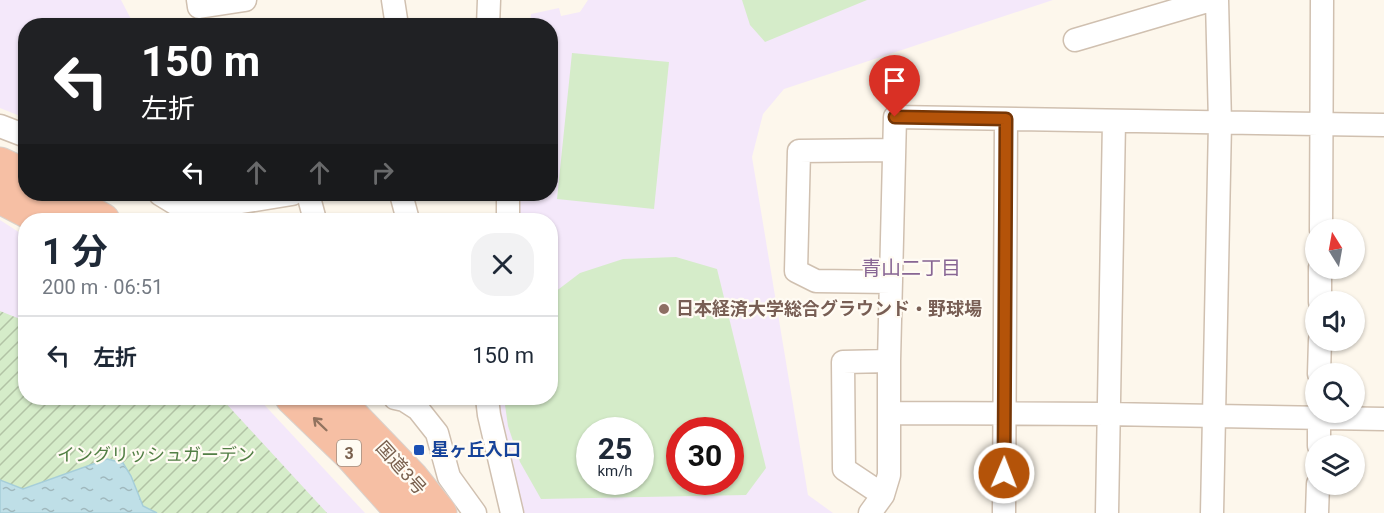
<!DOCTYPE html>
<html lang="ja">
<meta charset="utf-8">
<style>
:root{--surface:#fff;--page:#f2f2f3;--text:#1f2937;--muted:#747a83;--line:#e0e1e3}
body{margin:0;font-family:Roboto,"Noto Sans JP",sans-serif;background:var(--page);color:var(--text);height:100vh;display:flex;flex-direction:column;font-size:22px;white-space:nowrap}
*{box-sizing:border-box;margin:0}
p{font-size:20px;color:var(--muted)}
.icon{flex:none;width:33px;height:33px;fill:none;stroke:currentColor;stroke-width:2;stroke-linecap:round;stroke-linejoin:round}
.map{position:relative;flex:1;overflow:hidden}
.side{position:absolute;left:18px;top:213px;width:540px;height:192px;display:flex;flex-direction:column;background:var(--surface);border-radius:24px;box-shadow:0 2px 4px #0004}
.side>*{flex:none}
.banner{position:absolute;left:18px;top:18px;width:540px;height:183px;border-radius:24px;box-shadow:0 2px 4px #0004;background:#202124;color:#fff;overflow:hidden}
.needle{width:39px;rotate:349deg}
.fabs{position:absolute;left:1305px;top:219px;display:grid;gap:12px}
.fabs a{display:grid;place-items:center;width:60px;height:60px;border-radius:50%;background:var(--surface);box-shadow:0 2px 4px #0004;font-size:30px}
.speed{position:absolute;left:576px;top:417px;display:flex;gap:12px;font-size:30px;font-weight:700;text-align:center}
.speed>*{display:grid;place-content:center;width:78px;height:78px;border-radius:50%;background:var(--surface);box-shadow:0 2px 4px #0004;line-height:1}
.speed small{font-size:15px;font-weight:400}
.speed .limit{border:9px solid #d22;background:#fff;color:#111}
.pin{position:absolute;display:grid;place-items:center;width:51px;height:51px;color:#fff;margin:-62px -26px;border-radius:50% 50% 50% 0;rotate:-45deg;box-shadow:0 0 6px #0007}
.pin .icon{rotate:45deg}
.me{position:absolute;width:66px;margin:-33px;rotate:1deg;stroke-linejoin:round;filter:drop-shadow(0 0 4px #0008)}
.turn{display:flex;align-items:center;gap:21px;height:126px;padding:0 24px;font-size:27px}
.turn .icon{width:78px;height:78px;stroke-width:2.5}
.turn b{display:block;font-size:42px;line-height:51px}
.lanes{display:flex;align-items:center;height:57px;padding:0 24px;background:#0003;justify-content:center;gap:30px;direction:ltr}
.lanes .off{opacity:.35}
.round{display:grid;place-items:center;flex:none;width:63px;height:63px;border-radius:24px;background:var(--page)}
.overview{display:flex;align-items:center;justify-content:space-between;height:102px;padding:0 24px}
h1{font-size:36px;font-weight:700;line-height:45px}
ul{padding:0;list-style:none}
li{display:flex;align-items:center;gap:18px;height:78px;padding:0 24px;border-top:2px solid var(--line)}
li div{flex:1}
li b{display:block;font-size:22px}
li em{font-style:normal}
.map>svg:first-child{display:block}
</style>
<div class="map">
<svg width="1384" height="513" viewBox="0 0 1384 513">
<defs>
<pattern id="garden-furrows" width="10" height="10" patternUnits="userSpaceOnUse" patternTransform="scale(1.5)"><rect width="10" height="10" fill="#d5ecc9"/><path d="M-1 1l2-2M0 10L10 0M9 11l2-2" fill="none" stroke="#b2c3a5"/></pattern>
<pattern id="water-ripples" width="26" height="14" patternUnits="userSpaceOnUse" patternTransform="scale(1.5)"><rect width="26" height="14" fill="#bfdfe7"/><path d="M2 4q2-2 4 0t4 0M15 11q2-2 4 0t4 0" fill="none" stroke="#a0b8bd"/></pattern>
</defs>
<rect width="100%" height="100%" fill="#fdf7ec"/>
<path fill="#f4e8fa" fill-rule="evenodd" d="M0,0h121l10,19 -5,6 -100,1 -1,92 -25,-10z
M588,0h465l-269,89 -21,25 -11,43 56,338 25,18h-315l-24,-115h56v-178h-32v-26h32v-168l-20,-1 1,-11 28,-6 2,8 19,-4zM590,430h50v52h-50zM680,430h50v52h-50z
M0,220l25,16 1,162h232l107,115h-365z"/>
<path fill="url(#garden-furrows)" d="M0,311l25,10 1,77h195l106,115h-327z"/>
<path fill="#d5ecc9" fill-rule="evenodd" d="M742,0h125l-102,42 -15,-17z
M572,53l97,9 -15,147 -97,-10z
M676,257l41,12 49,199 -20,27 -205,4 -21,-37 -12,-36 -4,-28h46l1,-103 29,-22 43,-14zM590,430h50v52h-50zM680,430h50v52h-50z"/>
<path fill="url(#water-ripples)" stroke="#a6ced9" stroke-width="1.5" d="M107,459l16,4 8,13 12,30 14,7h-157v-33l23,9z"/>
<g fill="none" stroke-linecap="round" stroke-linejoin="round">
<defs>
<path id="minor" d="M198,0l1,7 46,-7
M393,0l4,26
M488,26l1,-26
M1075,40l136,-40
M0,126l26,10
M160,194l18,11 14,15
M308,194l7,26
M401,194l7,26
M508,194v26
M185,211l107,-17
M1321,230l1,-230
M891,282l-75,-1 -20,-10 3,-120 94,-1
M1320,302v-34
M1319,374l1,-34
M395,398l9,2 14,9 19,24 12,44 26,36
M487,398l2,17 23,98
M890,413l217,1 277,5
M1319,446v-34
M883,495l-39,-26 -1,-107 46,-1
M870,513l13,-18 6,-20v-114l6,-244 489,8
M1004,513l2,-394
M1107,513l7,-392
M1212,513l8,-390 -3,-123
M1317,513l1,-29"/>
<path id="highway" d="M0,164l26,12
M57,194l46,26
M0,197l44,23
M292,398l59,57 52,58
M335,398l77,80 28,35"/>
</defs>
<use href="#minor" stroke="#d0c0b0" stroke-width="25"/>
<use href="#highway" stroke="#d9d2cd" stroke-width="35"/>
<use href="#minor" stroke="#fff" stroke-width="22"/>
<use href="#highway" stroke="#f6bfa4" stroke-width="33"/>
</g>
<defs><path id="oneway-shaft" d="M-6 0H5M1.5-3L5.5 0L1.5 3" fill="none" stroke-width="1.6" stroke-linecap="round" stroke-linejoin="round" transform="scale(1.5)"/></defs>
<use stroke="#92735f" href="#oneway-shaft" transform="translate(320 424) rotate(-136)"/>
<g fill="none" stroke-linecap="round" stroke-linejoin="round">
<defs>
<path id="route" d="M895,117l111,2 -2,354"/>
</defs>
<use href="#route" stroke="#753606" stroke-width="15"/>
<use href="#route" stroke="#b45309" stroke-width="10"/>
</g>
<circle fill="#8d6e63" stroke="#fffbf3" stroke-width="2" cx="664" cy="309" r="6"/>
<rect fill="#1a4fb4" stroke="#fffbf3" stroke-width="2" x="413" y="444" width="12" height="12" rx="3"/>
<g text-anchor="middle" stroke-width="4.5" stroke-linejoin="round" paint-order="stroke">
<rect fill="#fffbf3" stroke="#a18e80" stroke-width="1.5" x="337" y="440" width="24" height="26" rx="4.5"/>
<g font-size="16" font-weight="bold" fill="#79604e">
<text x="349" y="459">3</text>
</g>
<g font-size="18" font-weight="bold" fill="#785e54" stroke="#fffbf3" text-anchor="start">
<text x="676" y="315">日本経済大学総合グラウンド・野球場</text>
</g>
<g font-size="18" font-weight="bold" fill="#164399" stroke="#fffbf3" text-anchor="start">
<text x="431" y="456">星ヶ丘入口</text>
</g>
<g font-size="18" fill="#527f45" stroke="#fffbf3">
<text x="156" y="461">イングリッシュガーデン</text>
</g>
<g font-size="18" fill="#79604e" stroke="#fffbf3">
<text transform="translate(401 468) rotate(48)" y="6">国道3号</text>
</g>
<g font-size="20" fill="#886694" stroke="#fffbf3">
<text x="911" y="275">青山二丁目</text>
</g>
</g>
</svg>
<div class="fabs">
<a><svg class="needle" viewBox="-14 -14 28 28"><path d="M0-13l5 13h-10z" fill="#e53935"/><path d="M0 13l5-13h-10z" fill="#747a83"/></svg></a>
<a><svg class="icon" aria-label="sound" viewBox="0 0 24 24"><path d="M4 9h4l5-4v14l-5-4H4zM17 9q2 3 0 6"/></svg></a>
<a><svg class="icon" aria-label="search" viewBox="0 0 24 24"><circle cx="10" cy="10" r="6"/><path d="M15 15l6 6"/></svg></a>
<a><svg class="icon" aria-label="layers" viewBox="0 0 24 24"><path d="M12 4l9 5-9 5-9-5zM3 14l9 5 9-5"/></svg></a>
</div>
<div class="speed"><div>25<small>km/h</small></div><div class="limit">30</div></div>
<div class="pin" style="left:895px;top:117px;background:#d93025"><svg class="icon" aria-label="arrive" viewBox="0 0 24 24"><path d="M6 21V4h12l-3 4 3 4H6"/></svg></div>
<svg class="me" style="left:1004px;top:473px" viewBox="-20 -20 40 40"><circle r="17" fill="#b45309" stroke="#fff" stroke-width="3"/><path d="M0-11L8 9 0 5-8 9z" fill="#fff"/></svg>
<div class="banner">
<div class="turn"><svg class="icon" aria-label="left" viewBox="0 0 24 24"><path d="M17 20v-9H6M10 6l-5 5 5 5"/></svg><div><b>150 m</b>左折</div></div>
<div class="lanes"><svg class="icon" aria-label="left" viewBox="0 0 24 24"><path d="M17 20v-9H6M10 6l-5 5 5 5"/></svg><svg class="icon off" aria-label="ahead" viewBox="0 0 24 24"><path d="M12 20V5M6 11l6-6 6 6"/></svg><svg class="icon off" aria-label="ahead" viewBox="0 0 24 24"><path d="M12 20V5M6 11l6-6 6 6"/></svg><svg class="icon off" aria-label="right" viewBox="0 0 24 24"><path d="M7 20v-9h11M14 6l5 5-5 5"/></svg></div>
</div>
<section class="side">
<div class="overview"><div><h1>1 分</h1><p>200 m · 06:51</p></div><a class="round"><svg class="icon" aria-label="close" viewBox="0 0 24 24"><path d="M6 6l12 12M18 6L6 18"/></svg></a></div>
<ul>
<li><svg class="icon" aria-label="left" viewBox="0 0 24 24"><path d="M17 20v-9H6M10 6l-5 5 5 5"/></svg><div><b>左折</b></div><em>150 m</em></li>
</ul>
</section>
</div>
